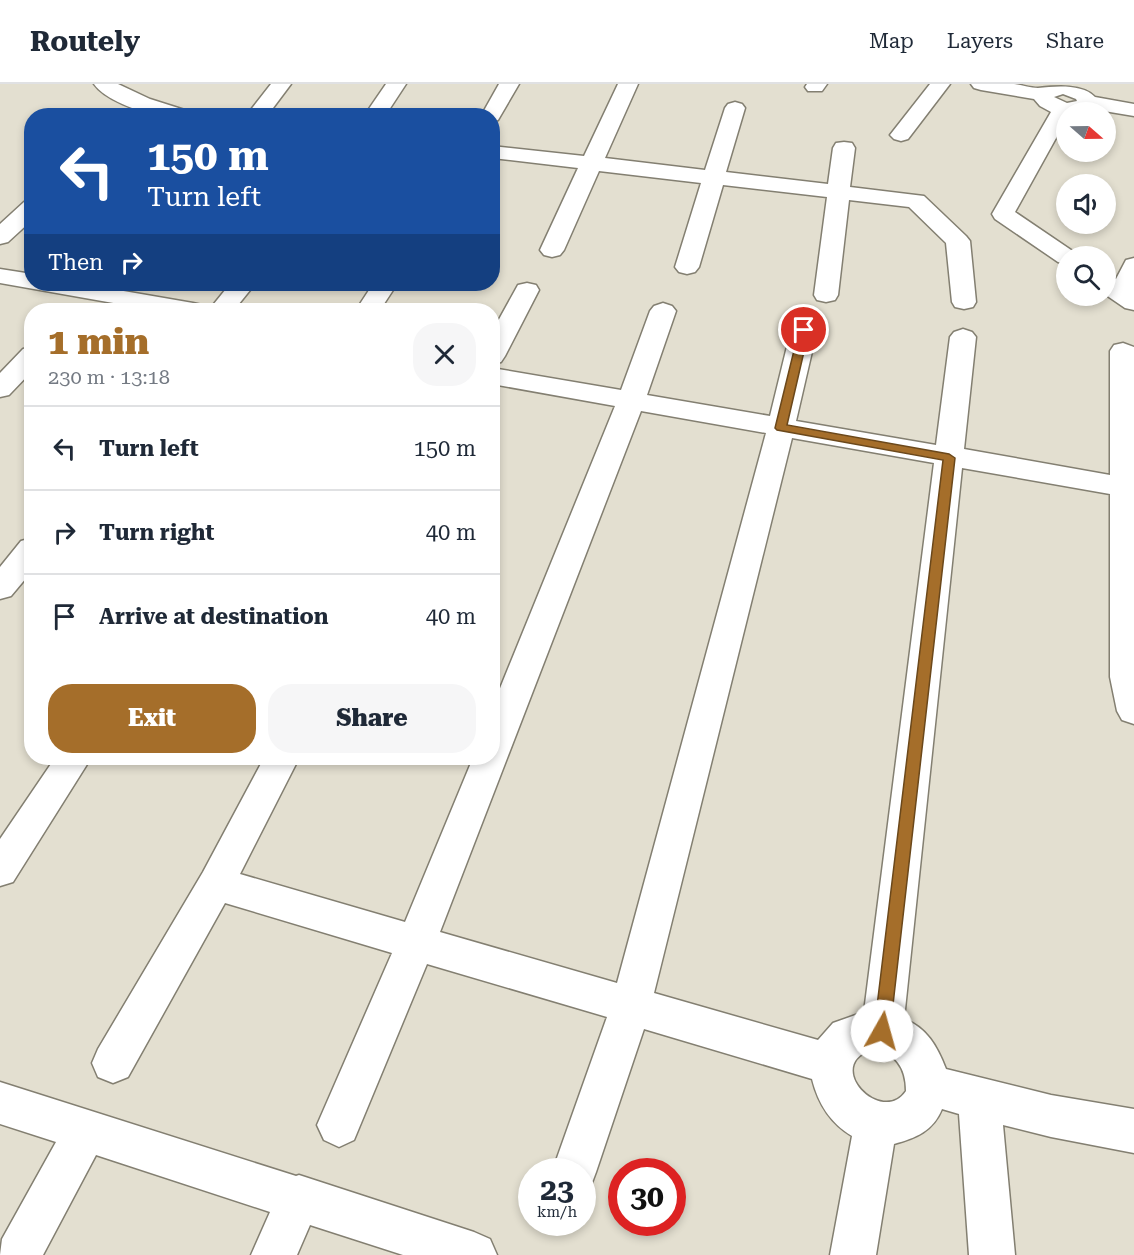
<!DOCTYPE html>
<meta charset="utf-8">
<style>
:root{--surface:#fff;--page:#f6f6f7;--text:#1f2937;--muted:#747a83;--line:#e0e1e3;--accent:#a56e2a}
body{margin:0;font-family:"Roboto Serif",serif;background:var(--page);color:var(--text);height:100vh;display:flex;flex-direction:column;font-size:22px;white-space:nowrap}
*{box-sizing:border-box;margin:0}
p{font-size:20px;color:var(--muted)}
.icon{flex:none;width:33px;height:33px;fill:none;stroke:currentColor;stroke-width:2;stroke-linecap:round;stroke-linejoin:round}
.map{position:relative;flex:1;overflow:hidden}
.drawer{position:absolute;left:24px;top:219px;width:476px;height:462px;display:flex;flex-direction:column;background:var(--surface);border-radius:24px;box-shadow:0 3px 9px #0003}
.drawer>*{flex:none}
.guide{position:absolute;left:24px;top:24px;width:476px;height:183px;border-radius:24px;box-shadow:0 3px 9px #0003;background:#1a4fa0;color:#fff;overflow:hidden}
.needle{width:39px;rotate:110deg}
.tools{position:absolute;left:1056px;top:18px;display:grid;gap:12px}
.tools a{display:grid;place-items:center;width:60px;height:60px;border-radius:50%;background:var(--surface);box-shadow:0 3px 9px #0003;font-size:30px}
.speed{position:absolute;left:518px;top:1074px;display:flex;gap:12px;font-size:30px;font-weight:700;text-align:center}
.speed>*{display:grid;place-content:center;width:78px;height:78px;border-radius:50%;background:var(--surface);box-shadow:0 3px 9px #0003;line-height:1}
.speed small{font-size:15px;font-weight:400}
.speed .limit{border:9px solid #d22;background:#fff;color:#111}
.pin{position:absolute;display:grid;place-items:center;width:51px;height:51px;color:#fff;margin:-26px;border:3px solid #fff;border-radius:50%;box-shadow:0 2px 6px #0007}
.me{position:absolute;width:66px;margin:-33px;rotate:7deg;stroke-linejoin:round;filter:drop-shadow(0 0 4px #0008)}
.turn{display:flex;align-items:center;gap:21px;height:126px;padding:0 24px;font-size:27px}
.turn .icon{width:78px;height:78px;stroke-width:2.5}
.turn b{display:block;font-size:42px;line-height:51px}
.then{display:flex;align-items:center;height:57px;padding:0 24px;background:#0003;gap:12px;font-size:22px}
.round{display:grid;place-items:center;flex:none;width:63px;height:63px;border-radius:24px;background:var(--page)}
.summary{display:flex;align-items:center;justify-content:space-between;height:102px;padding:0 24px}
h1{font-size:36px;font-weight:800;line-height:45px;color:var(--accent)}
.action{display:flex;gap:12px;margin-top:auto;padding:12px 24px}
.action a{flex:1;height:69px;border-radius:24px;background:var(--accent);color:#fff;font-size:24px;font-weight:800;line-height:69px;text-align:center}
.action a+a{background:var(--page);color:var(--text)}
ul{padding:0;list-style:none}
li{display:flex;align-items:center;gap:18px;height:84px;padding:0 24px;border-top:2px solid var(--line)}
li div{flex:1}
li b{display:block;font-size:22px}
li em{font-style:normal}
header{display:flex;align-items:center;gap:36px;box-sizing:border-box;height:84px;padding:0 30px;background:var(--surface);border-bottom:2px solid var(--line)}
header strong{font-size:28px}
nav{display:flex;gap:33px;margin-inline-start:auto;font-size:21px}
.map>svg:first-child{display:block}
</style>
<header>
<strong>Routely</strong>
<nav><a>Map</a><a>Layers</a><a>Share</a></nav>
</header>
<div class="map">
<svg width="1134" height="1171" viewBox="0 0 1134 1171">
<rect width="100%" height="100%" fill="#e3dfd0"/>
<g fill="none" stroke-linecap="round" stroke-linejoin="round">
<defs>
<path id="minor" d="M94,0h24l32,15 41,13 3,4c-12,0 -26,1 -38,-1 -18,-4 -51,-15 -62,-31z
M271,0h20l-24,32h-21z
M386,0h20l-21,32h-21z
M499,0h20l-21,36 -6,2v-6h-11z
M618,0h20l-33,74 100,12 20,-62 3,-4 7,-2 7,2 3,4 -19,64 102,12 5,-36 3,-5 8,-1 8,1 3,5 -5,39 74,9 42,40 4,5 6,61 -3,5 -9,2 -9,-2 -3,-5 -6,-59 -37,-36 -60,-7 -11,95 -3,5 -9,2 -9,-2 -3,-5 13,-98 -104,-12 -24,82 -4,5 -8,2 -8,-2 -4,-5 26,-84 -102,-12 -35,79 -4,5 -8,2 -8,-2 -4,-5 38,-82 -86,-10v-12l92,10z
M807,0h20l-5,7h-14l-3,-4z
M930,0h20l-42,55 -7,2 -7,-2 -4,-4z
M971,0c14,0 29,0 43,0 8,1 16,4 24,4 19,-2 45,-4 57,9l39,7v12l-42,-7 -7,3h-19v8l-51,92 59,40 4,4h-12v8l-8,-2 -63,-43 -3,-5 59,-102 -11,-6 -6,-7 -53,-9 -7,-2zM1063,10l13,5 1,2 -10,2 -13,-6z
M32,116v20l-24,22 -8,2v-20l24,-22z
M1134,174v52l-9,-2 -19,-13v-18l10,2 10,-19z
M0,185l32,5v10h51l110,19 9,2 3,5h-52l-153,-27z
M527,199l9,2 3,5 -34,66 -4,6 -9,2v-32l26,-47z
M230,200h25l-21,26h-25z
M373,200h24l-17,26h-24z
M663,219l9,3 4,5 -29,84 123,21 21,-86 4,-5 9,-3 9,3 4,5 -21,91 140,24 14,-108 4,-5 9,-3 9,3 4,5 -12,112 146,26v-124l4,-6 9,-2 11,4v377l-12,-4 -5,-9 -7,-34v-183l-148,-26 -58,551c23,9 33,27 42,50l105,26 83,14v44l-83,-16 -48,-12 12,130h-46l-10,-141 -17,-5c-9,22 -26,29 -48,35l-18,111h-46l22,-119c-22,-13 -34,-33 -40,-57l-168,-50 -48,143 -6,16 -8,3v-19h-30l55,-155 -180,-53 -73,176 -15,7 -15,-7 -7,-15 75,-172 -167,-50 -97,174 -15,6 -15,-6 -6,-14 6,-14 105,-177 61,-114h35l-59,116 165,48 68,-164h19v-50l123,-302 -123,-22v-16l129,22 29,-79 4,-5zM641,327l125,22 -149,550 -177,-51zM792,354l142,25 -70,549 -31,11 -15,17 -164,-47zM873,965c23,4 33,19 33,42 -24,36 -85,-26 -33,-42z
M32,263v24l-23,24 -9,2v-24l23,-24z
M32,454v33l-21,25 -11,3v-32l21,-26z
M55,674h36l-78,124 -13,4v-47z
M0,998l296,94 3,-1 175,57 16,7 7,16h-94l-93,-30 -13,30h-46l19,-43 -174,-57 -53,100h-43l2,-16 54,-97 -56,-18z"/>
</defs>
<use href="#minor" stroke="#837f71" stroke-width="3"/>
<use href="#minor" fill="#fff" fill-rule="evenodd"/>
</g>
<path fill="#a56e2a" stroke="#6b481b" stroke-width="1.5" d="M804,243l5,3 -22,95 162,29 6,4 -65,573 -2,5 -6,3 -6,-3 -2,-5 69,-571 -166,-30 -2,-2 24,-98z"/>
</svg>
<div class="tools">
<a><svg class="needle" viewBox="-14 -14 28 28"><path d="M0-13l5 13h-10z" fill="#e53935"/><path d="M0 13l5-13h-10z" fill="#747a83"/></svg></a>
<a><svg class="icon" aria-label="sound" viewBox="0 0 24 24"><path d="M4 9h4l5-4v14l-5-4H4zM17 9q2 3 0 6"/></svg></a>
<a><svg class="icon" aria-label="search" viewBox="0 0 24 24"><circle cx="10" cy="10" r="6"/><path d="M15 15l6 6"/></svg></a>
</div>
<div class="speed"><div>23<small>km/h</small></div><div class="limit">30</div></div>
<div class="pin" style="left:804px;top:246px;background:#d93025"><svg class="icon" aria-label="arrive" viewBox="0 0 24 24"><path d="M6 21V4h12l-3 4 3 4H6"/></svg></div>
<svg class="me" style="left:882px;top:947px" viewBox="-20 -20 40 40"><circle r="19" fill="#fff"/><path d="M0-13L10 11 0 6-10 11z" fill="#a56e2a"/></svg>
<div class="guide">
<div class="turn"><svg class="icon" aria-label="left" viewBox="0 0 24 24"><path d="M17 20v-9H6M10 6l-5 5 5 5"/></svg><div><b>150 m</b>Turn left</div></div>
<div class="then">Then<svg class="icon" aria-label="right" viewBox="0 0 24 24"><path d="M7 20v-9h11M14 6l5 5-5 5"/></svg></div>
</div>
<section class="drawer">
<div class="summary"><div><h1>1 min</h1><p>230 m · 13:18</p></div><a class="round"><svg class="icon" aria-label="close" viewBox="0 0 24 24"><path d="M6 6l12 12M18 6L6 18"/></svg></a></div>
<ul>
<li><svg class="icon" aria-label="left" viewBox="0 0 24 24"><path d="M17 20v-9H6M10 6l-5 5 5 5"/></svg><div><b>Turn left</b></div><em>150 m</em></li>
<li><svg class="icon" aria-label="right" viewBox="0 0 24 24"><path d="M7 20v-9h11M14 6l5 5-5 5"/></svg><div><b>Turn right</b></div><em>40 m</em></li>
<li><svg class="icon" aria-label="arrive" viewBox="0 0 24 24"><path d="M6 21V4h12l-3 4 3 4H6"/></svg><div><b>Arrive at destination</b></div><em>40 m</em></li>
</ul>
<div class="action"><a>Exit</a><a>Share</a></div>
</section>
</div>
